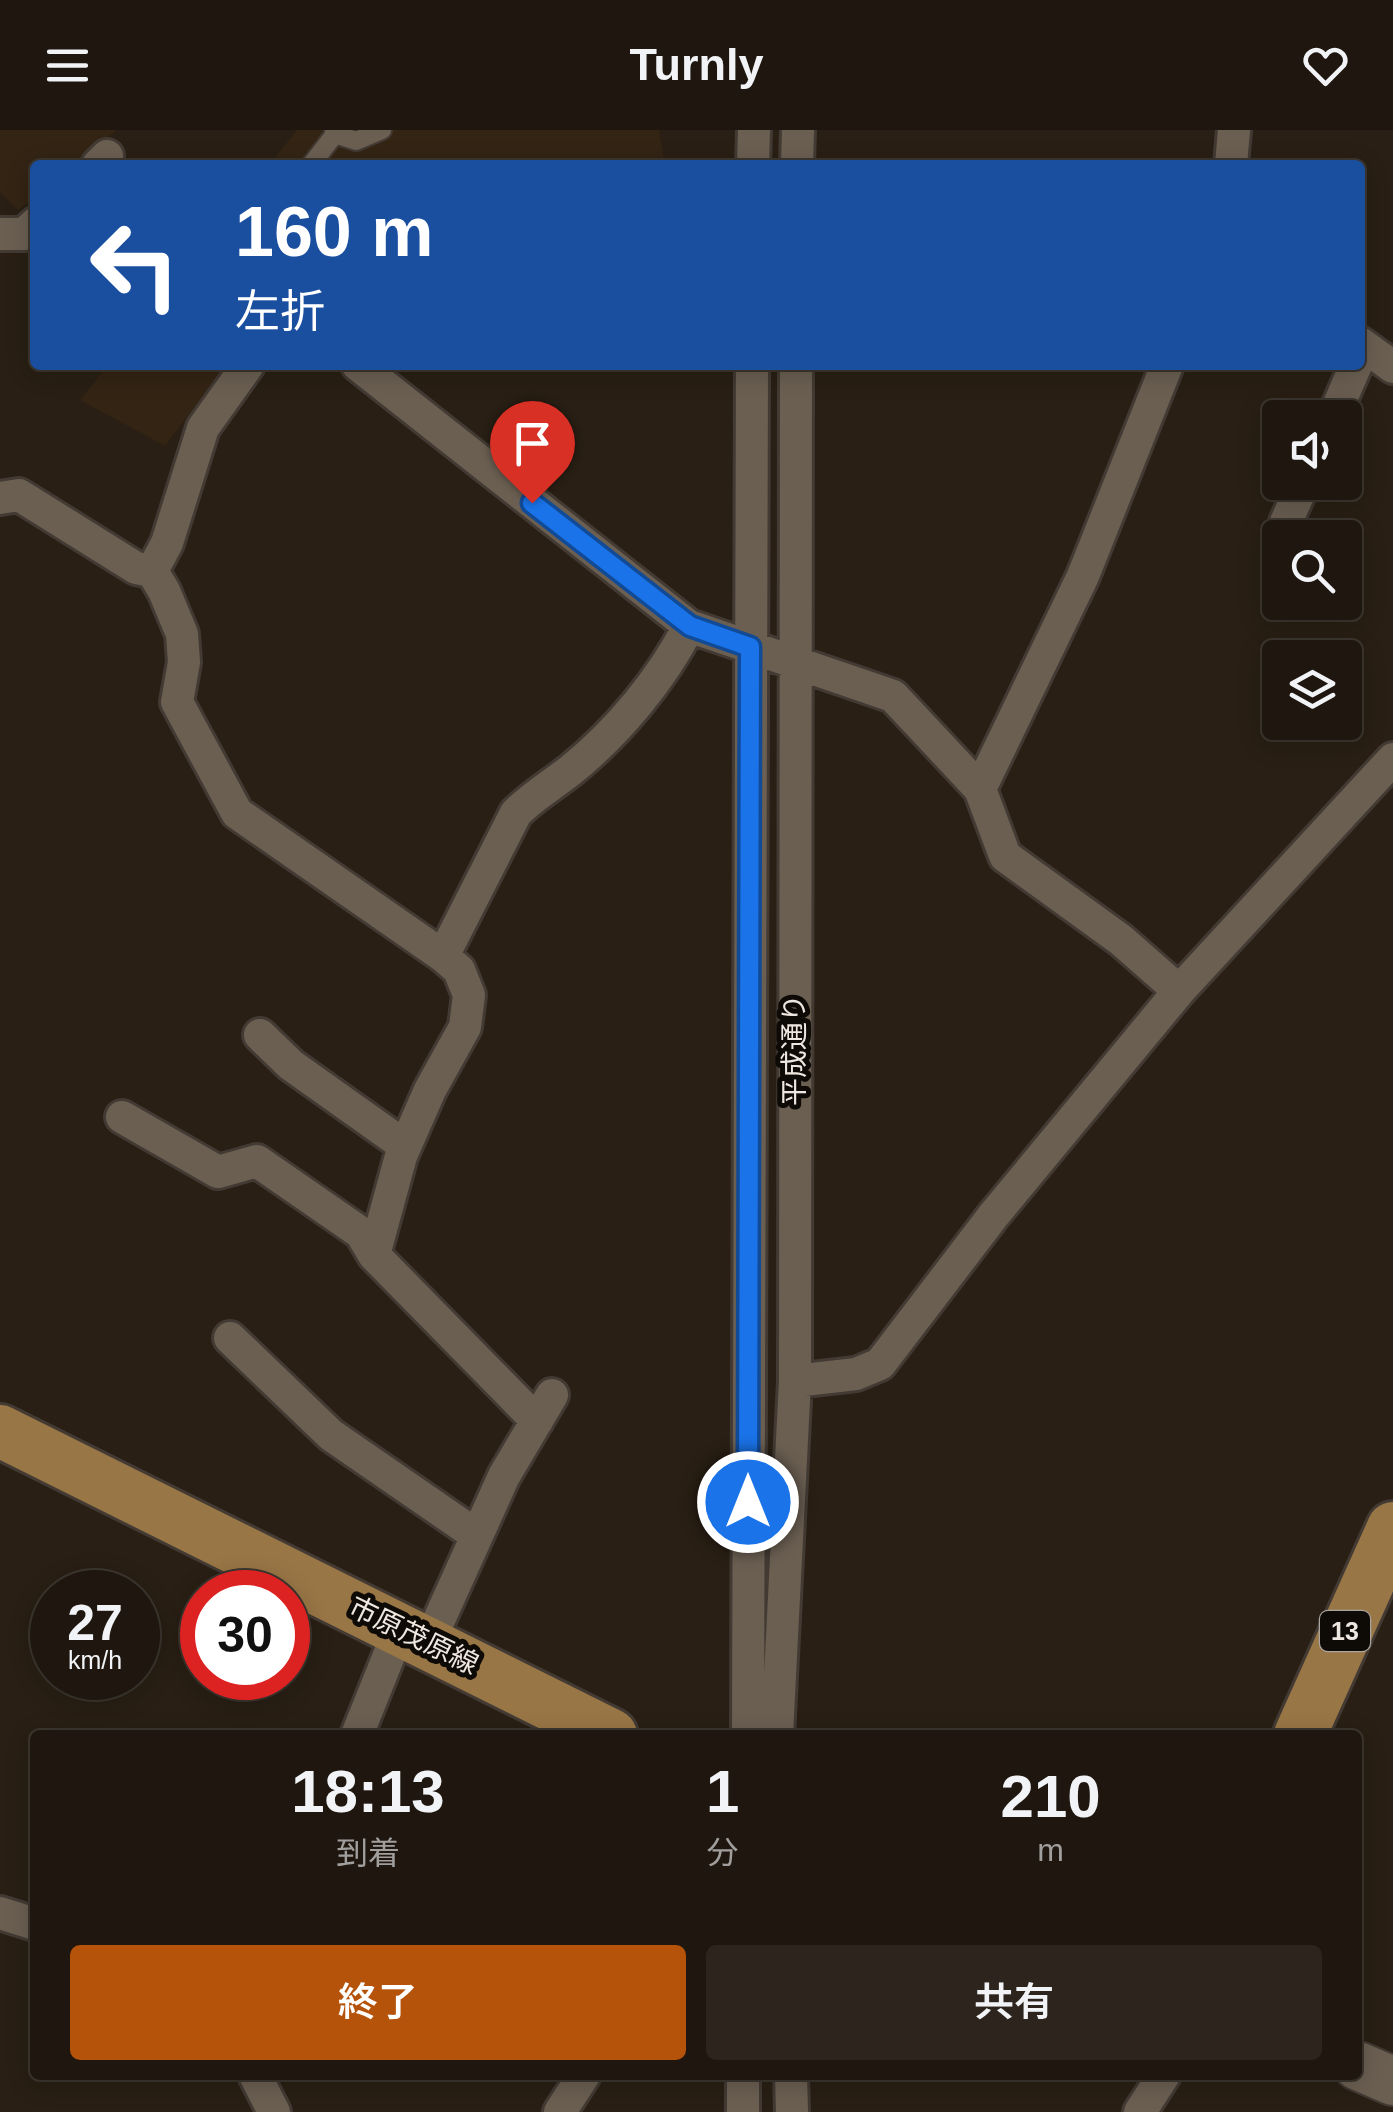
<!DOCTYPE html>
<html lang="ja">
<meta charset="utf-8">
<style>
:root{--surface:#1f170f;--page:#2c241d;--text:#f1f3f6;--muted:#a19f9e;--line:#3c362f;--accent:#b45309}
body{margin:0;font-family:Arial,"Noto Sans JP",sans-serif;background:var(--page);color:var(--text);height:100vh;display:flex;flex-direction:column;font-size:38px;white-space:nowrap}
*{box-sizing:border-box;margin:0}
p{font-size:32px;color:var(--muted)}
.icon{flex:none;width:55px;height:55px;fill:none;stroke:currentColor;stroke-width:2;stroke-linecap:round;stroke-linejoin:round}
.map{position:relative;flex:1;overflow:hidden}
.details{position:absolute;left:30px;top:1600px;width:1332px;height:350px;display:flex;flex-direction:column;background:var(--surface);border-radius:10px;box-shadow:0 5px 25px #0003,0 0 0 2px var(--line)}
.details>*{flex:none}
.guide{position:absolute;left:30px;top:30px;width:1335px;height:210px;border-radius:10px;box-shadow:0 5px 25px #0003,0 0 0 2px var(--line);background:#1a4fa0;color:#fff;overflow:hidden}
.tools{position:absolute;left:1262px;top:270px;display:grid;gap:20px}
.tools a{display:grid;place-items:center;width:100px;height:100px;border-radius:10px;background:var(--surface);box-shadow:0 5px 25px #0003,0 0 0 2px var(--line);font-size:50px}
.speed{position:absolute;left:30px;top:1440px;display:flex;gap:20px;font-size:50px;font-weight:700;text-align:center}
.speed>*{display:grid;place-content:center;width:130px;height:130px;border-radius:50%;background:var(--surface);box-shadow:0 5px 25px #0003,0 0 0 2px var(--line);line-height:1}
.speed small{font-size:25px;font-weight:400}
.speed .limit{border:15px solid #d22;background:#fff;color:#111}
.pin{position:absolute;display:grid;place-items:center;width:85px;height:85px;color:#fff;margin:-102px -42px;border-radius:50% 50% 50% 0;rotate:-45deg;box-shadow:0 0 10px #0007}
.pin .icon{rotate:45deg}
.me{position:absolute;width:110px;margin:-55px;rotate:0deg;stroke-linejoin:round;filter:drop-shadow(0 0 8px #0008)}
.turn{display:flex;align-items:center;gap:35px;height:210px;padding:0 40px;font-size:45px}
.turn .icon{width:130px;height:130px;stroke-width:2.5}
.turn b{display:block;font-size:70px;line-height:85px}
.eta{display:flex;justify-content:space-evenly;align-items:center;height:170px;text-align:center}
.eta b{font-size:60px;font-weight:600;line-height:70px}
.primary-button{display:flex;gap:20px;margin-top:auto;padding:20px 40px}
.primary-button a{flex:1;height:115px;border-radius:10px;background:var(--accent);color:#fff;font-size:40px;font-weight:600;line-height:115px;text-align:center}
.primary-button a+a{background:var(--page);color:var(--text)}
header{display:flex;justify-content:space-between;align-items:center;height:130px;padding:0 40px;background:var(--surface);font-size:45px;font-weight:600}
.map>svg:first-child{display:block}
</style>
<header><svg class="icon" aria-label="menu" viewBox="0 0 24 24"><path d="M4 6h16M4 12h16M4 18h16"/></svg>Turnly<svg class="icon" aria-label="heart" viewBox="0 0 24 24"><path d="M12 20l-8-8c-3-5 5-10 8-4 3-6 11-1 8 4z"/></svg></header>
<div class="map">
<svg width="1393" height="1982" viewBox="0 0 1393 1982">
<rect width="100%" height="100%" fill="#291f14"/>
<path fill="#332414" d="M0,0h117l-43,35h-39v32l-17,13 -18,-18z
M297,0h362l6,35h-396z
M108,235h118l-61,81 -85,-46z"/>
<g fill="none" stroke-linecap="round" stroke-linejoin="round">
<defs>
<path id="lane" d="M335,4l21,7 26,-11
M311,35l24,-31 -1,-4"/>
<path id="street" d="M98,35l9,-9
M753,35l1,-35
M797,35l1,-35
M1231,35l3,-35
M0,104h24l11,-10
M1360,213l33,24
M358,235l331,261 204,70 87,93 25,67 116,84 58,51
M1333,288l23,-53
M0,368l19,-3 117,73 16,3 15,-28 36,-115 45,-63
M1286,392l18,-40
M152,441l12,20 18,43 2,28 -7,40 60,111 206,143 16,14 10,25 -4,32 -35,63 -29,66 -27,99
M980,659l103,-213 84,-211
M443,826l73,-143c17,-17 36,-28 55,-43 47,-38 91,-91 118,-144
M260,905l31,30 114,81
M122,987l96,55 39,-11 104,72 13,22 163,166
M230,1208l101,97 145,100
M795,1251l61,-7 24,-10 113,-148 186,-225 214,-232
M429,1512l75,-166 48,-81
M357,1605l43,-107
M748,1605l4,-1370
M777,1605l18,-354 1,-1016
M0,1783l35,11
M255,1945l19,37
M743,1945v37
M791,1945l1,37
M560,1982l24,-37
M1140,1982l24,-37"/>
<path id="secondary" d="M1358,1936l35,15"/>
<path id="primary" d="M0,1301l611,304
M1300,1605l93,-207"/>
</defs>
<use href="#lane" stroke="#423a33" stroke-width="22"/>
<use href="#street" stroke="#423a33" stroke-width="38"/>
<use href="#secondary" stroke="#423a33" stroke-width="52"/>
<use href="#primary" stroke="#423a33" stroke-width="58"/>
<use href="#lane" stroke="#6b5f52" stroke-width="18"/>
<use href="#street" stroke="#6b5f52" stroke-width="32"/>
<use href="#secondary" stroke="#6b5f52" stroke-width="48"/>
<use href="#primary" stroke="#997646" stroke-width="52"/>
</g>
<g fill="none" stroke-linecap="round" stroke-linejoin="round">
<defs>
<path id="route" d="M532,373l158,123 60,21 -2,855"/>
</defs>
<use href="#route" stroke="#114b97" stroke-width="25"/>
<use href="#route" stroke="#1a73e8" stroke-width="18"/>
</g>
<g text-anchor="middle" stroke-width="10" stroke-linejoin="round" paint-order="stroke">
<rect fill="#0e0a06" stroke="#aba59f" stroke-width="2.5" x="1320" y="1481" width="50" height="40" rx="8"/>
<g font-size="25" font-weight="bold" fill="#eee7e0">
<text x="1345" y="1510">13</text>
</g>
<g font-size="28" fill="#eee7e0" stroke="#0e0a06">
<text transform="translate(794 920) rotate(-90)" y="10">平成通り</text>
<text transform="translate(414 1505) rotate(26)" y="10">市原茂原線</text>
</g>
</g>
</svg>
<div class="tools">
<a><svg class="icon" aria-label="sound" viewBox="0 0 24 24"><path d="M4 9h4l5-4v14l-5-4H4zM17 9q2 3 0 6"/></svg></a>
<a><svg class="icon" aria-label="search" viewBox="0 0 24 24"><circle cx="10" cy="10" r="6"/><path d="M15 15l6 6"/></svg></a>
<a><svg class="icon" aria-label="layers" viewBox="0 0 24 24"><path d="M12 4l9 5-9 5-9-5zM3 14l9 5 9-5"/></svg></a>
</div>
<div class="speed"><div>27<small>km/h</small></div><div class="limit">30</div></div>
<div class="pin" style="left:532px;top:373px;background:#d93025"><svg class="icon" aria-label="arrive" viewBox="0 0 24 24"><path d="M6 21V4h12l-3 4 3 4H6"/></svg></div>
<svg class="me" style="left:748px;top:1372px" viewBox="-20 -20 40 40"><circle r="17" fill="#1a73e8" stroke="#fff" stroke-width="3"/><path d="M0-11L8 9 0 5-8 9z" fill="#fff"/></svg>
<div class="guide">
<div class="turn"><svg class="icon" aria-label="left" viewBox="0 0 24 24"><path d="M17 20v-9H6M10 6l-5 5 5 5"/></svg><div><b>160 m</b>左折</div></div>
</div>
<section class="details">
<div class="eta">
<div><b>18:13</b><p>到着</p></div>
<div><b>1</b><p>分</p></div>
<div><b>210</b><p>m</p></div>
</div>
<div class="primary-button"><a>終了</a><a>共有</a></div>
</section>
</div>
